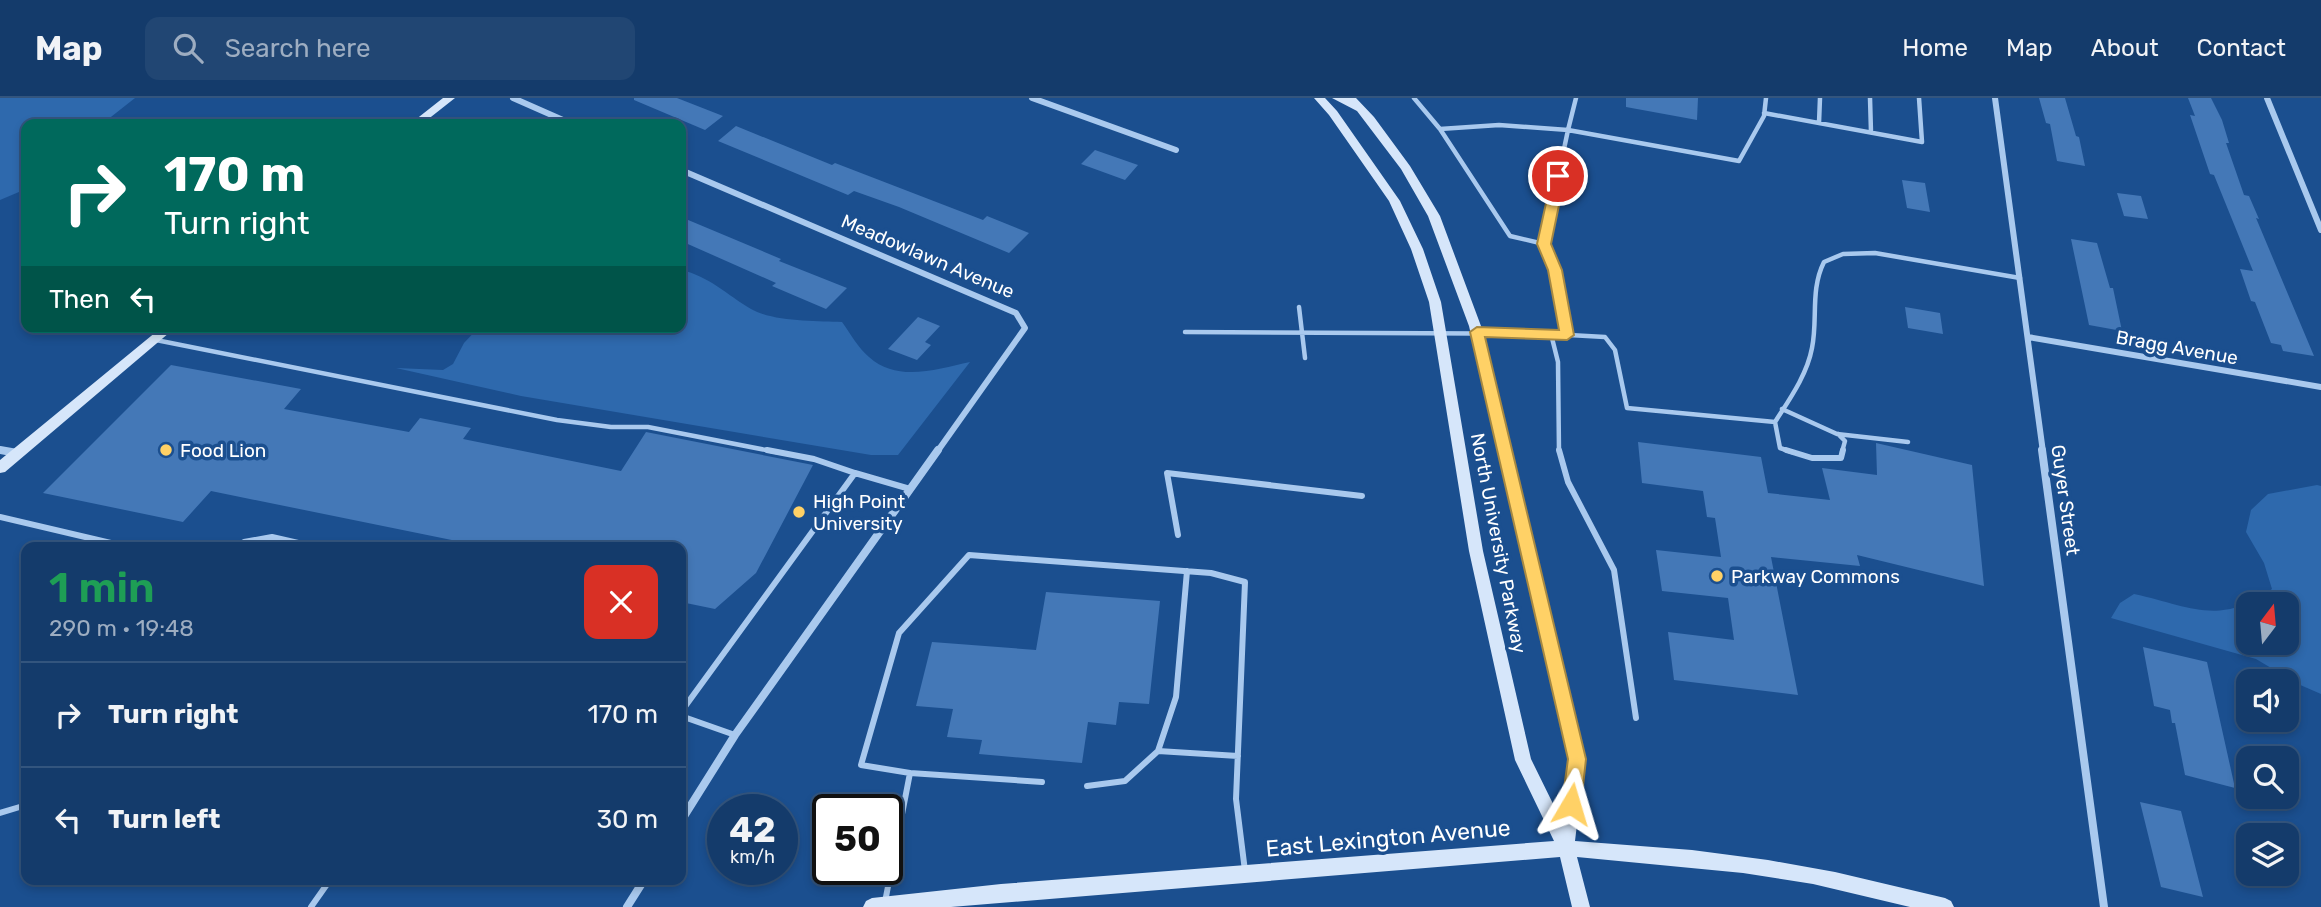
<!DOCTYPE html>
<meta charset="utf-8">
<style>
:root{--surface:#143b6b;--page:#214673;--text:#f1f3f6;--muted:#9dadc1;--line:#33557e}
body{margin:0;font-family:Rubik,sans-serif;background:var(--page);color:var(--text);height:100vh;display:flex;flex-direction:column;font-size:26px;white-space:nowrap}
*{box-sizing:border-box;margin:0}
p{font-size:23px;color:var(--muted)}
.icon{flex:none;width:38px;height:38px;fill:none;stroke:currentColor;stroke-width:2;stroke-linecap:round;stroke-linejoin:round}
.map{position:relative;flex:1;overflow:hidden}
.sheet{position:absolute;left:21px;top:444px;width:665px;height:343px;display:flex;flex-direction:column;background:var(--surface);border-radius:14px;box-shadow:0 4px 10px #0003,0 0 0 2px var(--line)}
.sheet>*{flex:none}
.top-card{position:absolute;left:21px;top:21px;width:665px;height:214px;border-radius:14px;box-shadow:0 4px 10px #0003,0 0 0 2px var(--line);background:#00695c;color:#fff;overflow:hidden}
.needle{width:46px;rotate:16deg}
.fabs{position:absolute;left:2236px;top:494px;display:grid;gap:14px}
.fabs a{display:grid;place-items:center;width:63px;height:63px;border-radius:14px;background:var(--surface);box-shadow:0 4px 10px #0003,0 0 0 2px var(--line);font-size:35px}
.speed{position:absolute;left:707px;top:696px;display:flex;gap:14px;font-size:35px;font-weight:700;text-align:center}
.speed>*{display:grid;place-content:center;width:91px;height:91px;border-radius:50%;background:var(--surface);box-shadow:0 4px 10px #0003,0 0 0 2px var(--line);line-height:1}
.speed small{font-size:18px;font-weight:400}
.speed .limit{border:4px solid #111;border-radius:10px;background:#fff;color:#111}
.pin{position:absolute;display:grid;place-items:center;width:60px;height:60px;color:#fff;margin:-30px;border:4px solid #fff;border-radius:50%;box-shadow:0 2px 7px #0007}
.me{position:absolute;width:77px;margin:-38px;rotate:7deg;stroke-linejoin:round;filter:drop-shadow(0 0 5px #0008)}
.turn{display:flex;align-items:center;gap:24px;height:147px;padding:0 28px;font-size:32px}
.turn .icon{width:91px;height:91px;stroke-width:2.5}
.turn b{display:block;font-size:49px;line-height:60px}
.then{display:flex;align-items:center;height:66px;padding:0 28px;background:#0003;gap:14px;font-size:26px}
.round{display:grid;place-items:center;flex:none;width:74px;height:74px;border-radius:14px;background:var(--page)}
.headline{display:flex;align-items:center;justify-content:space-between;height:119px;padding:0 28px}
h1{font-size:42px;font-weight:600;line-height:52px;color:#1e9e55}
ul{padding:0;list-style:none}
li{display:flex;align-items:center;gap:21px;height:105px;padding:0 28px;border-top:2px solid var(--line)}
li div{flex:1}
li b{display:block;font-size:26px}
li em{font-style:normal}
header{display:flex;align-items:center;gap:42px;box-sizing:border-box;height:98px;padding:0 35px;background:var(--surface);border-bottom:2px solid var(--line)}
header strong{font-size:33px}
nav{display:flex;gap:38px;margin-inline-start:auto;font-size:24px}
.search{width:490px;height:63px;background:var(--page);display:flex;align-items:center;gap:18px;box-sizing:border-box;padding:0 24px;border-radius:14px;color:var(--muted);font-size:26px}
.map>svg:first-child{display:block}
</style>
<header>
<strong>Map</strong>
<div class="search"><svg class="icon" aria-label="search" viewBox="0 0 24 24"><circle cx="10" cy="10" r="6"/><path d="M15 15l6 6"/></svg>Search here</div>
<nav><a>Home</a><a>Map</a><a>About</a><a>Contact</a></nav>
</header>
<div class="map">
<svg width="2321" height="809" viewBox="0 0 2321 809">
<rect width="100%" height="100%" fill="#1b4f8f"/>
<path fill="#2e69ad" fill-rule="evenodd" d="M0,0h135l-33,26h-76v65l-26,11z
M681,172c28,6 46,25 70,39 23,13 65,12 91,13 8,11 16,26 27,35 29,26 68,12 101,5l-72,93h-27l-350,-59 -125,-28 47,2 10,-6 11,-21 15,-16h202z
M2317,387l4,1v208l-23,-10 -42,-25 -145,-41 9,-15 14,-9c56,12 85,33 138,-5l-8,-26 -18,-31 5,-22 17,-16zM2249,506h38v38h-38z"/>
<path fill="#4478b7" d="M634,0h43l46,18 -18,14 -71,-30z
M1626,0h72l-1,22 -71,-13z
M2039,0h26l11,38 3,1 6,29 -28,-5 -7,-37 -4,-1z
M2188,0h23l11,22 7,23h-3l18,52 5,1 10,23 -3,-1 58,138 -31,-5 -2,-6 -10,-2 -16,-41 -4,-1 -11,-32 13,2 -39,-96 -4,-1 -20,-59 5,1z
M736,28l96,39 3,-2 148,57 4,-4 42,17 -20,20 -110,-46 -45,-16 -6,4 -130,-54z
M1095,52l43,15 -13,15 -44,-16z
M1902,82l23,3 5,29 -23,-4z
M2117,95l24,3 7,23 -24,-3z
M681,119l100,42 -2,2 68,27 -21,21 -54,-23 4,-3 -95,-42z
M2071,141l26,4 13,45h3l9,43 -33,-6z
M1905,209l35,6 3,21 -35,-6z
M918,219l22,9 -15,16 6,3 -14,15 -29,-11z
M171,267l130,24 -17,20 125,23 11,-14 51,10 -8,11 158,32 25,-39 167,33 -57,108 -41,36 -34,-7v-54h-190l-280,-57 -28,31 -140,-29z
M1638,344l123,15 7,36 62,7 -8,-32 55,7 -1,-32 96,22 12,121 -127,-31 3,11 -89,-9 27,138 -124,-15 -6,-48 66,8 -6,-42 -66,-7 -6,-41 65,7 -6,-39 -8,-1 -4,-26 -61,-8z
M1046,494l114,9 -11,103 -30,-2 -3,23 -28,-3 -6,41 -103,-9 3,-14 -35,-3 6,-28 -37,-3 16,-64 104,8z
M2143,549l64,15 28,126 -50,-13 -10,-52h-3l-2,-13 -16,-4z
M2140,704l41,9 22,86 -42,-10z"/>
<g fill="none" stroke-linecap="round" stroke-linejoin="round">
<path stroke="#a9c9ee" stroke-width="4.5" d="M1414,0l26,31 70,107 34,8
M1576,0l-8,32 171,31 25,-45 2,-18
M1870,0l1,34
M1764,15l158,29 -3,-44
M1819,25l1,-25
M1440,31l59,-4 69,5 -24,114 11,26 12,65
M1299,209l6,51
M1185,234l366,2 7,28 1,90
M1551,236l54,3 10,13 12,58 148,14c14,-22 32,-47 37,-74 6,-29 -2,-58 12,-86l19,-8 32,-1 145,25
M156,242l401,80 54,7h37l128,25
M1782,311l55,25 71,8
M1775,324l5,26 12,4
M1838,336l7,7 -3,11"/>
<path stroke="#a9c9ee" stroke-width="6" d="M767,352l47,9 41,14
M1559,352l9,32 46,88 22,148
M1786,352l26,8h29l2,-8
M0,419l132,31
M1178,437l-11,-62 195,23
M244,444l28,-5 48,11
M681,614l174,-239 55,16
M681,618l54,19
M1158,653l18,-54 11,-126
M910,675l132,9
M1087,688l38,-5 33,-30 80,5
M0,715l23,-7
M885,804l25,-129 -49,-8 38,-132 70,-78 242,18 34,9 -9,217 9,72
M311,809l19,-27"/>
<path stroke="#a9c9ee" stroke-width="6" d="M513,0l59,26
M1032,0l144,52
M1995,0l48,354
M2267,0l54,132
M681,72l335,143 9,15 -88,124
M2028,239l293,50
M0,352l9,2"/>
<path stroke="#a9c9ee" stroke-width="8" d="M0,352l17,3
M2042,352l62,457
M681,723l54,-86 203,-285
M627,809l17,-27"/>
<path fill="#d6e6fa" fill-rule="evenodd" d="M443,0h12l-33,26h-12z
M1314,0h11l12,13 63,90 23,48 18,53 42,249 48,208 30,61 8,-61 -100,-433 -41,-110 -27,-47 -44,-58 -25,-13h24l18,19 36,49 30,50 41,110 104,433 -10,82 117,9 76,10 67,12 110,26 6,3 3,6h-44l-97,-23 -70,-11 -166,-16 13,50h-18l-12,-50 -609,50h-88l3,-6 6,-3 129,-14 553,-43 -39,-81 -46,-209 -40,-249 -18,-53 -22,-48 -60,-86z
M162,229h14l-171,145 -5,1v-13z"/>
</g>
<path fill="#ffd166" stroke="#a68842" stroke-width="2" d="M1558,74l7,4 -14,68 11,26 12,65 -7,5 -82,-3 101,422 -5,45 -3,6 -7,3 -6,-3 -3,-6 6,-45 -98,-427 7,-5 82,3 -11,-60 -11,-26 15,-68z"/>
<g fill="#ffd166" stroke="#1b4f8f" stroke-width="2.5">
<circle cx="166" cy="352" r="7"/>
<circle cx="799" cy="414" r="7"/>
<circle cx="1717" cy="478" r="7"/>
</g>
<g text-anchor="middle" stroke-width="7" stroke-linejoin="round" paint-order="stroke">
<g font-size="19" fill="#fff" stroke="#1b4f8f">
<text transform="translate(928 158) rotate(23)" y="7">Meadowlawn Avenue</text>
<text transform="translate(2177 249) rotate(10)" y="7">Bragg Avenue</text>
<text transform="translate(2066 402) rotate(82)" y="7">Guyer Street</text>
<text transform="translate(1499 445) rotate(79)" y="7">North University Parkway</text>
</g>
<g font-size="19" fill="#fff" stroke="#1b4f8f" text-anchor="start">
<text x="180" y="359">Food Lion</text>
<text x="813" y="410">High Point<tspan x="813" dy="22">University</tspan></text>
<text x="1731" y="485">Parkway Commons</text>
</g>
<g font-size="23" fill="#fff" stroke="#1b4f8f">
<text transform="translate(1388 740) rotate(-5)" y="8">East Lexington Avenue</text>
</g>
</g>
</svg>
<div class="fabs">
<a><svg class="needle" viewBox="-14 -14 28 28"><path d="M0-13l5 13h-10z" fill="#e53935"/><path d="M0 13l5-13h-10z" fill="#9dadc1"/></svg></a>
<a><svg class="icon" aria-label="sound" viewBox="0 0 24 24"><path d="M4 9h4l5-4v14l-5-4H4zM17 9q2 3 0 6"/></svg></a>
<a><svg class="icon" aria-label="search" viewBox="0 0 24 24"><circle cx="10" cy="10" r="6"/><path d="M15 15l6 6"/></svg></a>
<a><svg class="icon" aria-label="layers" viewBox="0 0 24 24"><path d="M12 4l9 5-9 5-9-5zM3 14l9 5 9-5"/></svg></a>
</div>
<div class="speed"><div>42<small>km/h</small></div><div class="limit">50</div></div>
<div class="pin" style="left:1558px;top:78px;background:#d93025"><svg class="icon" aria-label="arrive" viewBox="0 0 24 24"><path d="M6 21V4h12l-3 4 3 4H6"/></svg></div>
<svg class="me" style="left:1571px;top:706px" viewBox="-20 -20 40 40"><path d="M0-17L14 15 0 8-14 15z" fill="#ffd166" stroke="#fff" stroke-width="4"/></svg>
<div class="top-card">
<div class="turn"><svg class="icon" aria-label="right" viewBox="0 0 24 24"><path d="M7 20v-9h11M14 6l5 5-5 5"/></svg><div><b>170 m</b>Turn right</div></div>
<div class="then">Then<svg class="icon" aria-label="left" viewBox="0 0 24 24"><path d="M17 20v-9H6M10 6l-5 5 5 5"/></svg></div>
</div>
<section class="sheet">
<div class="headline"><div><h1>1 min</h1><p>290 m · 19:48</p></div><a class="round" style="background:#d93025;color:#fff"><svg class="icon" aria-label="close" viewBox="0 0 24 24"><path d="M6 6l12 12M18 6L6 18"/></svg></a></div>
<ul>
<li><svg class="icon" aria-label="right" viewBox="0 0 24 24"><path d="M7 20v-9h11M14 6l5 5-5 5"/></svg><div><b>Turn right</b></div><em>170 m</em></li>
<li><svg class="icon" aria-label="left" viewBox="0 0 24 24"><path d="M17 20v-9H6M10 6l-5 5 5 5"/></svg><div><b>Turn left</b></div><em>30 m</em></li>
</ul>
</section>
</div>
